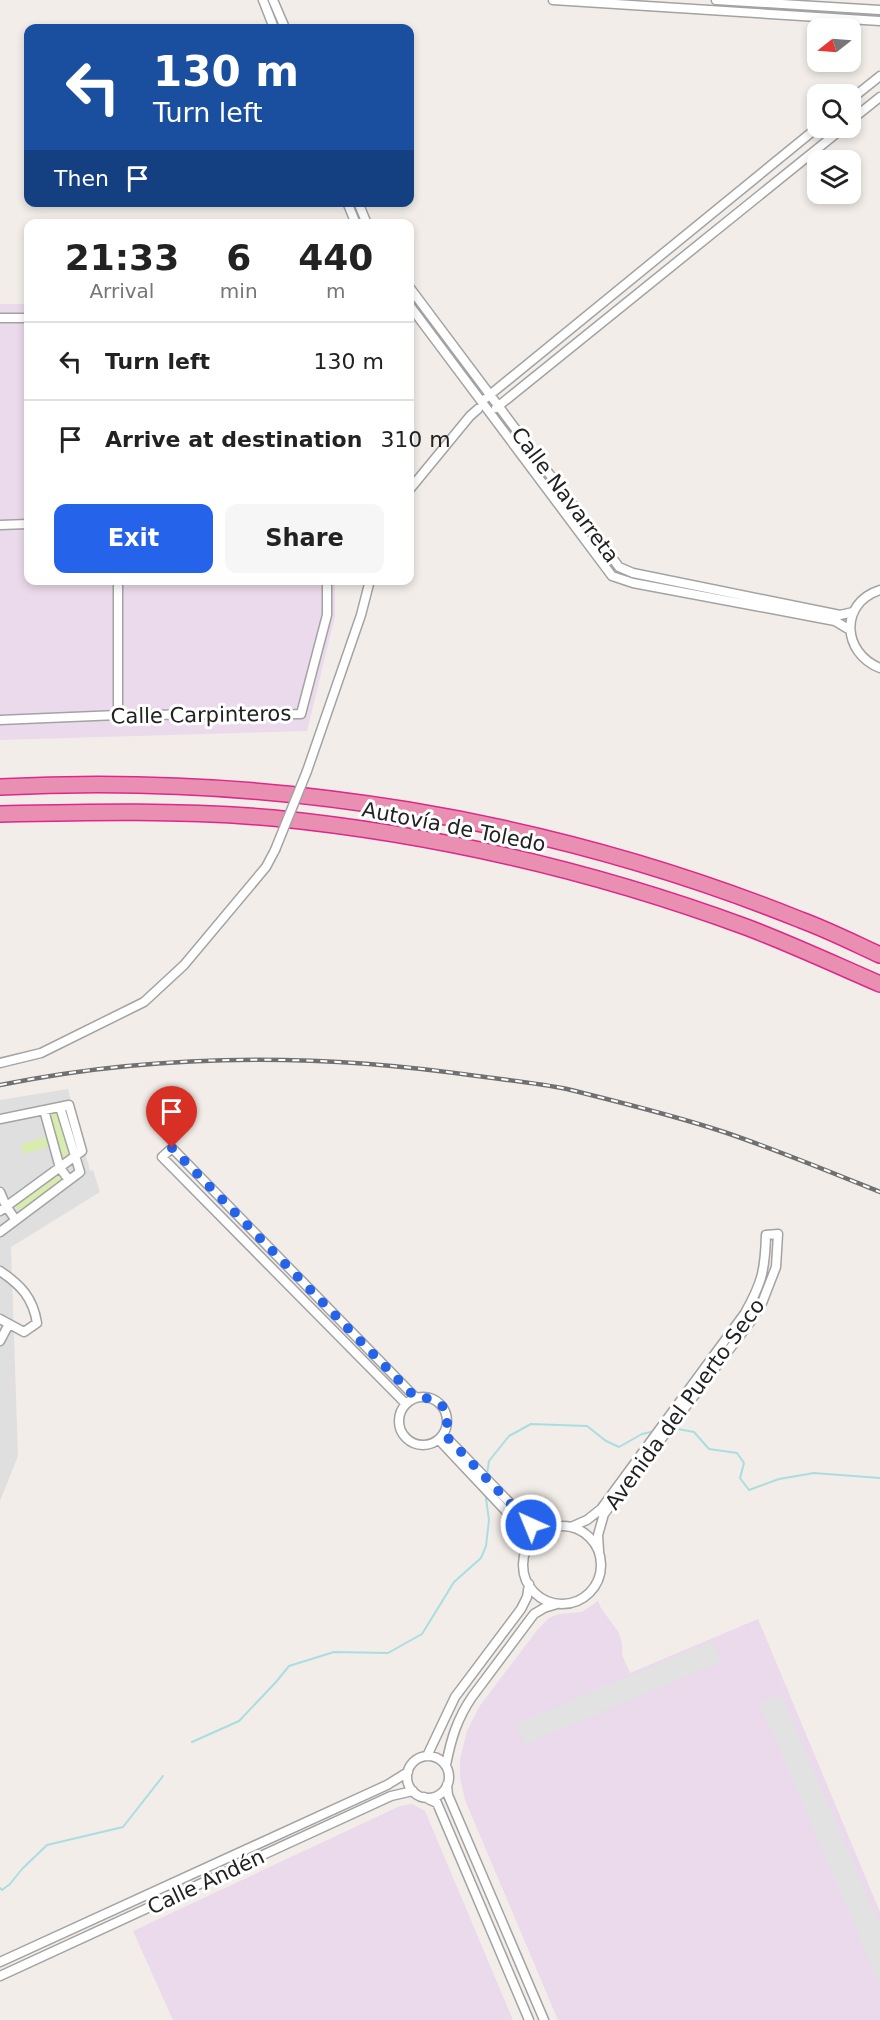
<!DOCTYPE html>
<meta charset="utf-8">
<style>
:root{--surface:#fff;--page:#f6f6f6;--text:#222;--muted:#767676;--line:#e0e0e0;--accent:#2563eb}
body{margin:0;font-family:"DejaVu Sans",sans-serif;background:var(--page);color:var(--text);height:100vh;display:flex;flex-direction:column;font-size:22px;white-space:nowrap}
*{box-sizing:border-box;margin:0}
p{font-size:20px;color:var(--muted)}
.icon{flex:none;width:33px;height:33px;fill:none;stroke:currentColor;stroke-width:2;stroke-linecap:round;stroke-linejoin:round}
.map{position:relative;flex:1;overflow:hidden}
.drawer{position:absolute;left:24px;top:219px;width:390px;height:366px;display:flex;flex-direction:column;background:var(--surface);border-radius:12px;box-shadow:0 3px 9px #0003}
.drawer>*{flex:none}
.guide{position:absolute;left:24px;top:24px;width:390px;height:183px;border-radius:12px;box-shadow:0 3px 9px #0003;background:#1a4fa0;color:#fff;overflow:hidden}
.needle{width:39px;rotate:253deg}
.tools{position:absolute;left:807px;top:18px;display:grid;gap:12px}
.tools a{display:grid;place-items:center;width:54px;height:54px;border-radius:12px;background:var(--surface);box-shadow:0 3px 9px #0003;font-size:30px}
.pin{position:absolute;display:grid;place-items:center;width:51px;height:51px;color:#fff;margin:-62px -26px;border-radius:50% 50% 50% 0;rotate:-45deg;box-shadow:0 0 6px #0007}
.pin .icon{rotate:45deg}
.me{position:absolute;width:66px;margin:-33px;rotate:316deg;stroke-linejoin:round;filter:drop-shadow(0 0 4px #0008)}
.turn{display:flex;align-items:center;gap:21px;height:126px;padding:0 30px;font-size:27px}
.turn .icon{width:78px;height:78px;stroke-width:2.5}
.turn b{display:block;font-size:42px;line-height:51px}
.then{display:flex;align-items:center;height:57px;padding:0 30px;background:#0003;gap:12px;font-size:22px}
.eta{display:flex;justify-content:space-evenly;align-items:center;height:102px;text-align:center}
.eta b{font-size:36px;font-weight:700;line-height:42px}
.action{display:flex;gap:12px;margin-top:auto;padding:12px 30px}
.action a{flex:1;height:69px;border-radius:12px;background:var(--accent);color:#fff;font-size:24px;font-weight:700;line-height:69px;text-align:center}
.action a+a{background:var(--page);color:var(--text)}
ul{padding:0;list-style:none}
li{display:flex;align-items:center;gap:18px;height:78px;padding:0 30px;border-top:2px solid var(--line)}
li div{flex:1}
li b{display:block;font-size:22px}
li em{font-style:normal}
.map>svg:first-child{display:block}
</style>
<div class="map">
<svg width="880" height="2020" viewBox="0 0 880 2020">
<rect width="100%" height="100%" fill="#f2ede8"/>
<path fill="#e0dfdf" d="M68,1089l22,82 3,-1 7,22 -89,55 7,209 -18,45v-401z"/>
<path fill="#ebdaeb" d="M0,304h28v276l307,1v35l-28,115 -307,9z
M598,1601l3,7 18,25 3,11v11l8,18 128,-54 122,293v108h-322l-93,-220 -5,-23v-18l7,-28 12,-24 59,-78 11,-11 10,-4 23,-2z
M412,1804l13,7 88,209h-340l-40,-89 267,-125z"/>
<path fill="#d9ecaf" d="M53,1112l5,3 11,43 -5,3 -14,-45z
M46,1137l3,10 -26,7 -2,-10z
M57,1175l5,3 -4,6 -37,26h-4l-1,-5z"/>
<path fill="#e2e2e2" d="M713,1641l8,21 -196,82 -9,-20z
M781,1694l99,232v59l-120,-282z"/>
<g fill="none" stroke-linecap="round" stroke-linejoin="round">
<path stroke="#a9dee0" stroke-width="2" d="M672,1428l22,4 15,17 28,4 7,10 -4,15 9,12 30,-11 35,-6 66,5
M487,1474l2,-13 20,-25 22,-12 56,2 19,15 13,6 23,-13 13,-3
M192,1742l47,-21 37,-39 13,-16 45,-14 54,1 34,-19 32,-52 27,-24 5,-12 3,-26 -4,-29
M0,1888l2,2 8,-6 12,-15 25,-24 76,-18 40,-51"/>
<defs>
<path id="street" d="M263,0l11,28
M273,0l12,28
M553,0l327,21
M716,0l164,10
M850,100l30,-24
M850,121l30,-24
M347,202l9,22
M358,202l9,22
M410,288l209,279 14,6 207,42 13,-3
M410,306l202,270 21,7 202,38 15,9
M0,318h28
M486,398l332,-271
M496,408l347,-280
M410,489l60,-73 8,-7
M0,525l28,-1
M880,590c-41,13 -38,63 0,78
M118,715v-135
M0,720l118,-5 183,-1 26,-99v-35
M307,771l54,-156 9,-35
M0,1063l41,-10 103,-51 40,-37 82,-98 9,-17
M44,1110l16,58 9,12
M0,1119l69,-14 13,46 -82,60
M0,1192l6,14 9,13
M0,1232l80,-60 -20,-65
M0,1271c21,14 33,27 37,52l-13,9 -24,-13
M0,1341l9,-17
M399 1421a24 24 0 1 1 48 0a24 24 0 1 1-48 0Z
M406,1404l-244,-247 10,-9 244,250
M444,1435l96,99
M439,1440l94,100
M523 1565a39 39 0 1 1 78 0a39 39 0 1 1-78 0Z
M571,1527l16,-7 14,-11 144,-196c17,-30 20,-43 21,-78l12,-1 -2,33 -14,36 -11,18 -147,193 -6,21 1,16
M427,1756l28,-59 66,-88 6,-12 2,-13
M407 1777a21 21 0 1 1 42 0a21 21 0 1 1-42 0Z
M446,1765c5,-26 11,-46 26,-68l62,-83 10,-6 13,-4
M447,1785l1,10 96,225
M424,1797l13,6 92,217
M0,1962l387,-177 21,-13
M0,1976l391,-180 22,-5"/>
<path id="highway" d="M0,787c272,-14 548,31 801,133 27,10 53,23 79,35
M0,814c91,-2 182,-4 273,4 161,16 321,53 473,109 45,17 90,38 134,57"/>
</defs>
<use href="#street" stroke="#a3a3a3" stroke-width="11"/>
<use href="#highway" stroke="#df278a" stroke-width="18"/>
<use href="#street" stroke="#fff" stroke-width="8"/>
<use href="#highway" stroke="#e990b2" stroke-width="15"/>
<defs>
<path id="rail" d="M0,1085c157,-32 319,-32 477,-9 30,4 61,7 90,13 52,13 106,26 157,43 53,18 104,39 156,60"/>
</defs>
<use href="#rail" stroke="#707070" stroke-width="4.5"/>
<use href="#rail" stroke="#fff" stroke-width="2" stroke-dasharray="7" stroke-linecap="butt"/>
<defs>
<path id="street-bridge" d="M275,850l32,-79"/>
</defs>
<use href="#street-bridge" stroke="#a3a3a3" stroke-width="11" stroke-linecap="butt"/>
<use href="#street-bridge" stroke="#fff" stroke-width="8"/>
</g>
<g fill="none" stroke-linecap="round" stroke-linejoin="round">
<path stroke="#2563eb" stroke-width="10" stroke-dasharray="0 18" d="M172,1148l244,250c24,-2 38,13 28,36l87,91"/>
</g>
<g text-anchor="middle" stroke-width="6" stroke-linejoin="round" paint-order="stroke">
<g font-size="21" fill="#222" stroke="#fff">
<text transform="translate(565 495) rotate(53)" y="7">Calle Navarreta</text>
<text transform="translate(201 715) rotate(-1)" y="7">Calle Carpinteros</text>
<text transform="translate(454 827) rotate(11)" y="7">Autovía de Toledo</text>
<text transform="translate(685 1404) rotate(-54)" y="7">Avenida del Puerto Seco</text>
<text transform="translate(206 1882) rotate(-25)" y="7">Calle Andén</text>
</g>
</g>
</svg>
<div class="tools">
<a><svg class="needle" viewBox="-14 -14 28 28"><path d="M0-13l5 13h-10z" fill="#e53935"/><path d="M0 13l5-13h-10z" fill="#767676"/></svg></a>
<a><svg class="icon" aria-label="search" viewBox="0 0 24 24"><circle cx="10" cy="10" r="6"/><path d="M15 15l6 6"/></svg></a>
<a><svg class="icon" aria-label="layers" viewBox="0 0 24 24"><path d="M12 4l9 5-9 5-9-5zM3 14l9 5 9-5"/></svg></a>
</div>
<div class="pin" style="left:172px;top:1148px;background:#d93025"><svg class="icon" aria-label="arrive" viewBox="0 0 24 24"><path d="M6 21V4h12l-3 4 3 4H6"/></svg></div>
<svg class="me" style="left:531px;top:1525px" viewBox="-20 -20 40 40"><circle r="17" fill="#2563eb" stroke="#fff" stroke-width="3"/><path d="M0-11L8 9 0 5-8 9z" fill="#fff"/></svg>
<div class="guide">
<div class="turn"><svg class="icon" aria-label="left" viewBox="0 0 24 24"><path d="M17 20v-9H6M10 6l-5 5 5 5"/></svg><div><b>130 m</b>Turn left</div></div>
<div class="then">Then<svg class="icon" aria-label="arrive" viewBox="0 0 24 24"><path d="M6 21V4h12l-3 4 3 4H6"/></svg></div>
</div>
<section class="drawer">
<div class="eta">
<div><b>21:33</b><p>Arrival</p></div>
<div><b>6</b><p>min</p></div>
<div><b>440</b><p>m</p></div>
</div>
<ul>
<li><svg class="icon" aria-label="left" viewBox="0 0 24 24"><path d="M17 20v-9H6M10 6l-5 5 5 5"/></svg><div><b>Turn left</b></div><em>130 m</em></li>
<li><svg class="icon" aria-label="arrive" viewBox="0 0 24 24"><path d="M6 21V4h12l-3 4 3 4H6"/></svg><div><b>Arrive at destination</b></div><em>310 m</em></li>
</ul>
<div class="action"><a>Exit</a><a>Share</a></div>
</section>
</div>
